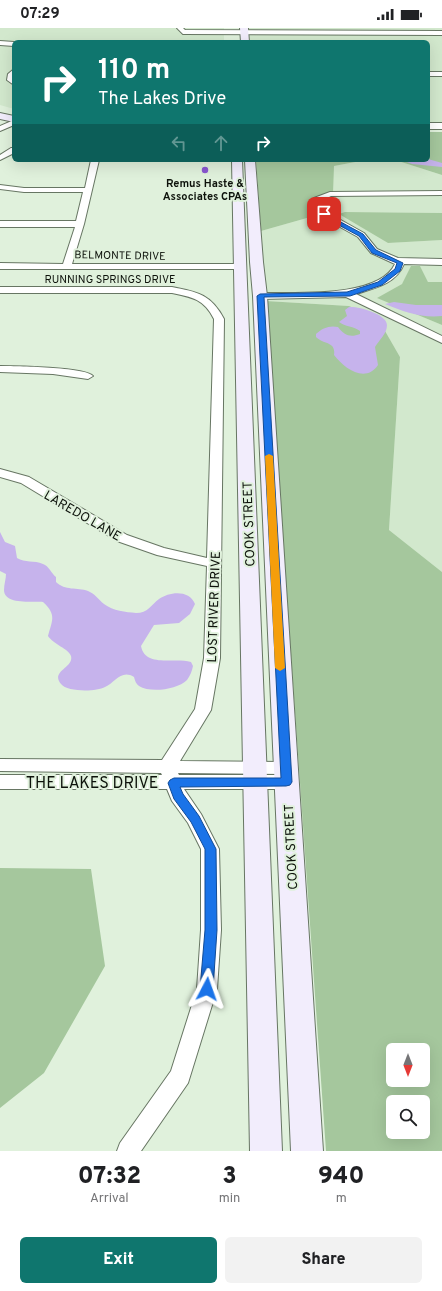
<!DOCTYPE html>
<style>
:root{--surface:#fff;--page:#f2f2f2;--text:#202124;--muted:#757577;--accent:#0f766e}
body{margin:0;font-family:Overpass,sans-serif;background:var(--page);color:var(--text);height:100vh;display:flex;flex-direction:column;font-size:15px;white-space:nowrap}
*{box-sizing:border-box;margin:0}
p{font-size:13px;color:var(--muted)}
.icon{flex:none;width:22px;height:22px;fill:none;stroke:currentColor;stroke-width:2;stroke-linecap:round;stroke-linejoin:round}
.map{position:relative;height:1123px;overflow:hidden}
.drawer{display:flex;flex-direction:column;background:var(--surface);flex:1}
.drawer>*{flex:none}
.hud{position:absolute;left:12px;top:12px;width:418px;height:122px;border-radius:6px;box-shadow:0 4px 16px #0002;background:#0f766e;color:#fff;overflow:hidden}
.needle{width:26px;rotate:180deg}
.tools{position:absolute;left:386px;top:1015px;display:grid;gap:8px}
.tools a{display:grid;place-items:center;width:44px;height:44px;border-radius:6px;background:var(--surface);box-shadow:0 4px 16px #0002;font-size:20px}
.pin{position:absolute;display:grid;place-items:center;width:34px;height:34px;color:#fff;margin:-17px;border-radius:8px;box-shadow:0 2px 6px #0006}
.me{position:absolute;width:44px;margin:-22px;rotate:4deg;stroke-linejoin:round;filter:drop-shadow(0 0 3px #0008)}
.turn{display:flex;align-items:center;gap:14px;height:84px;padding:0 20px;font-size:18px}
.turn .icon{width:52px;height:52px;stroke-width:2.5}
.turn b{display:block;font-size:28px;line-height:34px}
.lanes{display:flex;align-items:center;height:38px;padding:0 20px;background:#0003;justify-content:center;gap:20px;direction:ltr}
.lanes .off{opacity:.35}
.eta{display:flex;justify-content:space-evenly;align-items:center;height:68px;text-align:center}
.eta b{font-size:24px;font-weight:800;line-height:28px}
.primary-button{display:flex;gap:8px;margin-top:auto;padding:8px 20px}
.primary-button a{flex:1;height:46px;border-radius:6px;background:var(--accent);color:#fff;font-size:16px;font-weight:800;line-height:46px;text-align:center}
.primary-button a+a{background:var(--page);color:var(--text)}
.status{display:flex;justify-content:space-between;align-items:center;height:28px;padding:0 20px;background:var(--surface);direction:ltr}
.status svg{height:11px;fill:currentColor}
.map>svg:first-child{display:block}
</style>
<div class="status"><b>07:29</b><svg viewBox="0 0 49 12"><path d="M0 12V9h3v3zM5 12V6h3v6zM10 12V3h3v9zM15 12V0h3v12zM26 1h20v11H26zM47 4h2v5h-2z"/></svg></div>
<div class="map">
<svg width="442" height="1123" viewBox="0 0 442 1123">
<rect width="100%" height="100%" fill="#e0f1dc"/>
<path fill="#d2e8cd" d="M0,0h224v14h-210v67l-14,-4z
M249,0h193v95h-14v-81h-178z
M366,132h29l47,15v38l-96,-1 42,31 54,-3v42h-14l-8,-16 -18,18 -24,14 64,27v247l-53,-42 11,-173 -23,-40 -28,-11 -83,-5 -5,-70 53,-15 -7,-11 14,-10 13,-29z"/>
<path fill="#a5c79d" fill-rule="evenodd" d="M428,104h14v43l-47,-15h33z
M256,132h110l-32,6 -1,27 -12,2 -14,10 7,11 -53,15z
M345,184l97,1v27l-54,3 -49,-29z
M411,238h9l8,16h14v43l-65,-27 25,-14z
M266,273l83,5 28,11 23,40 -11,173 53,42v579h-116zM393,1022h30v30h-30zM393,1074h30v30h-30z
M0,840l91,1 14,97 -61,107 -44,35z"/>
<path fill="#c6b3ec" d="M428,131l14,4v4l-30,-3 -10,-4h26z
M394,274l22,3h26v11c-21,2 -38,-4 -57,-12z
M349,279c9,-1 38,7 38,18 0,9 -8,15 -12,22l3,18c-13,19 -34,3 -44,-10 2,-14 -10,-10 -18,-18v-3c6,-6 14,-9 22,-7 6,8 12,11 22,7v-3c-6,-5 -15,-4 -21,-9l8,-6 -2,-6z
M0,504l5,10 10,4 2,12c8,5 17,2 26,6 6,2 8,9 13,13v5c9,9 21,5 32,9 7,3 10,8 16,13 9,7 22,8 32,9 12,0 15,-8 23,-14 11,-8 31,-9 36,5l-5,10 -11,9 -25,2 -13,21c4,22 34,11 50,16l2,4c-1,5 -3,10 -6,14 -10,10 -37,13 -48,6 -3,-2 -4,-5 -5,-9 -13,-8 -19,6 -29,10 -9,5 -38,5 -44,-3 -11,-13 13,-16 10,-28 -2,-7 -18,-12 -23,-20 4,-16 9,-21 -5,-34 -10,-1 -39,3 -39,-12 0,-6 2,-11 2,-16l-6,-3z"/>
<g fill="none" stroke-linecap="round" stroke-linejoin="round">
<defs>
<path id="minor" d="M177,0h6l2,2 257,1v4l-259,-1z
M0,13l14,1v4l-14,-1z
M14,41v16l-7,-5 1,-6z
M428,44h14v4h-14z
M14,92v5l-14,6v-5z
M11,120h3v5l-14,7v-5z
M91,132h8l-15,64 -12,40h168l3,1 2,2 -2,2h-243v-6l63,1 12,-37h-75v-6h76l7,-29h-59l-24,-3v-4l24,3h61z
M442,163v4l-111,1 -10,5 -2,5 2,3 43,24 13,16 21,9 44,1v6l-38,-1c-8,20 -29,24 -48,30l86,42v7l-96,-46 -86,2 -5,-3 5,-3c33,-1 119,6 135,-29l-24,-11 -13,-16 -43,-24 -4,-7 3,-8 16,-6z
M0,259h172c25,5 39,7 52,32l-4,339 -9,52 -31,51 105,1 6,1 2,5 -2,5 -6,1 -107,-1 1,2h107l6,2 2,5 -2,5 -6,2h-102l17,25 18,35 2,81 -4,59 -29,94 -47,68h-24l3,-8 51,-72 26,-82 4,-59v-81l-13,-26 -16,-22 -5,-12h-167v-14h162l-1,-2 -161,-2v-12l162,1 33,-51 9,-51 3,-92 -50,-11 -40,-14 -96,-58 -21,-6v-8l29,8 98,58 37,13 43,10 7,-239c-10,-20 -22,-22 -42,-26h-172z
M0,338c15,0 86,1 93,10l-5,3 -35,-5 -53,-2z"/>
<path id="tertiary" d="M428,95h14v6h-14z"/>
<path id="secondary" d="M240,0h8l1,14h-8z
M0,85l14,3v6l-14,-3z
M232,132h10l40,991h-32z
M245,132h10l8,102 4,34 56,855h-32l-38,-855 -3,-34z"/>
</defs>
<use href="#minor" stroke="#677663" stroke-width="2"/>
<use href="#tertiary" stroke="#677663" stroke-width="2"/>
<use href="#secondary" stroke="#677663" stroke-width="2"/>
<use href="#minor" fill="#fff" fill-rule="evenodd"/>
<use href="#tertiary" fill="#fff" fill-rule="evenodd"/>
<use href="#secondary" fill="#f2edfc" fill-rule="evenodd"/>
</g>
<path fill="#1a73e8" stroke="#114b97" d="M324,185l39,21 13,16 27,13 -3,8 -18,14 -32,11 -86,1 28,485 -2,3 -4,1 -106,1 3,7 16,22 17,33 1,81 -4,59 -2,4 -4,2 -5,-2 -2,-4 5,-59v-81l-14,-27 -17,-23 -6,-16 2,-3 4,-2h107l-24,-482 3,-2 87,-2 31,-10 17,-13 2,-6 -25,-10 -13,-17 -37,-20 -1,-2z"/>
<path fill="#f59e0b" d="M269,426l4,2 12,212 -5,3 -5,-3 -10,-212z"/>
<circle fill="#8957d0" stroke="#e0f1dc" stroke-width="1.5" cx="205" cy="142" r="4"/>
<g text-anchor="middle" stroke-width="4" stroke-linejoin="round" paint-order="stroke">
<g font-size="11" font-weight="bold" fill="#0d120b" stroke="#e0f1dc">
<text x="205" y="159">Remus Haste &amp;<tspan x="205" dy="13">Associates CPAs</tspan></text>
</g>
<g font-size="11" fill="#0d120b" stroke="#e0f1dc">
<text transform="translate(120 227) rotate(1)" y="4">BELMONTE DRIVE</text>
<text x="110" y="255">RUNNING SPRINGS DRIVE</text>
</g>
<g font-size="13" fill="#0d120b" stroke="#e0f1dc">
<text transform="translate(83 487) rotate(30)" y="5">LAREDO LANE</text>
<text transform="translate(248 496) rotate(-92)" y="5">COOK STREET</text>
<text transform="translate(213 579) rotate(-88)" y="5">LOST RIVER DRIVE</text>
<text transform="translate(290 819) rotate(-93)" y="5">COOK STREET</text>
</g>
<g font-size="16" fill="#0d120b" stroke="#e0f1dc">
<text x="92" y="760">THE LAKES DRIVE</text>
</g>
</g>
</svg>
<div class="tools">
<a><svg class="needle" viewBox="-14 -14 28 28"><path d="M0-13l5 13h-10z" fill="#e53935"/><path d="M0 13l5-13h-10z" fill="#757577"/></svg></a>
<a><svg class="icon" aria-label="search" viewBox="0 0 24 24"><circle cx="10" cy="10" r="6"/><path d="M15 15l6 6"/></svg></a>
</div>
<div class="pin" style="left:324px;top:186px;background:#d93025"><svg class="icon" aria-label="arrive" viewBox="0 0 24 24"><path d="M6 21V4h12l-3 4 3 4H6"/></svg></div>
<svg class="me" style="left:207px;top:961px" viewBox="-20 -20 40 40"><path d="M0-17L14 15 0 8-14 15z" fill="#1a73e8" stroke="#fff" stroke-width="4"/></svg>
<div class="hud">
<div class="turn"><svg class="icon" aria-label="right" viewBox="0 0 24 24"><path d="M7 20v-9h11M14 6l5 5-5 5"/></svg><div><b>110 m</b>The Lakes Drive</div></div>
<div class="lanes"><svg class="icon off" aria-label="left" viewBox="0 0 24 24"><path d="M17 20v-9H6M10 6l-5 5 5 5"/></svg><svg class="icon off" aria-label="ahead" viewBox="0 0 24 24"><path d="M12 20V5M6 11l6-6 6 6"/></svg><svg class="icon" aria-label="right" viewBox="0 0 24 24"><path d="M7 20v-9h11M14 6l5 5-5 5"/></svg></div>
</div>
</div>
<section class="drawer">
<div class="eta">
<div><b>07:32</b><p>Arrival</p></div>
<div><b>3</b><p>min</p></div>
<div><b>940</b><p>m</p></div>
</div>
<div class="primary-button"><a>Exit</a><a>Share</a></div>
</section>
